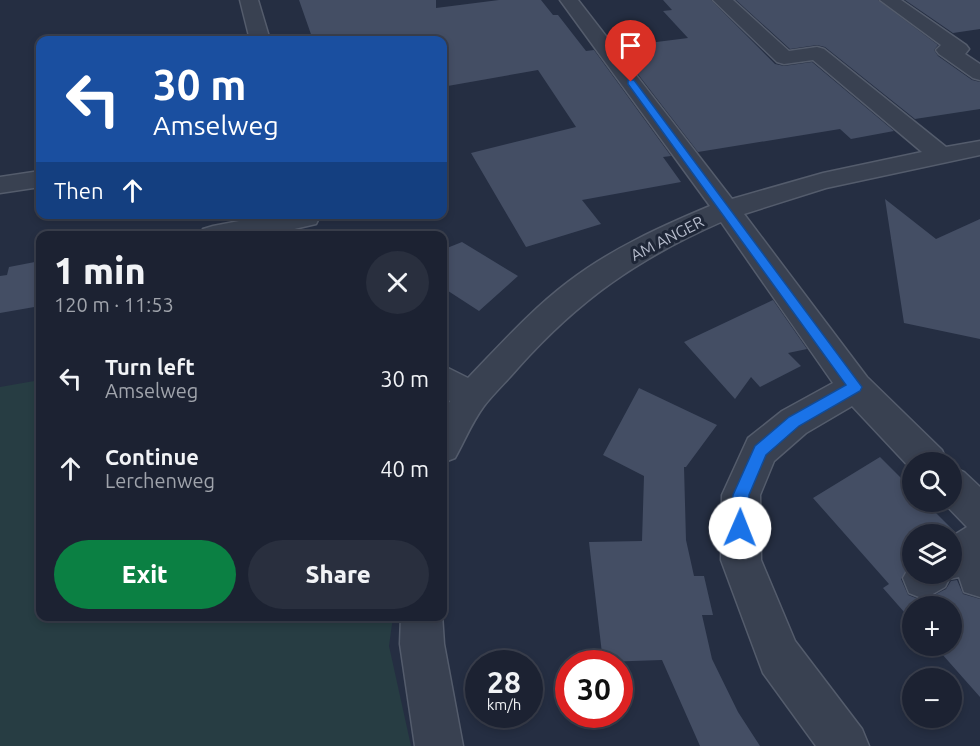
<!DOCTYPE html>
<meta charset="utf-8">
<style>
:root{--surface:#1c2232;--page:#292f3e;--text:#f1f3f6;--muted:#a0a4ac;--line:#3a3f4d;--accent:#0b8043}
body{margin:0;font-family:Ubuntu,sans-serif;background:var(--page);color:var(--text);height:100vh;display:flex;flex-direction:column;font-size:22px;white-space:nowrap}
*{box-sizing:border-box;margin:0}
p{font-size:20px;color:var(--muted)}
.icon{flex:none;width:33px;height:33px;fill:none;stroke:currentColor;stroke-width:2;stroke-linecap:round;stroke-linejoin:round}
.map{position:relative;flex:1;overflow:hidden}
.sheet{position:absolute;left:36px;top:231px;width:411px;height:390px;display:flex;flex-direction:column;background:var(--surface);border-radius:12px;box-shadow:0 3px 9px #0003,0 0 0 2px var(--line)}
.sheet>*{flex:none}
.top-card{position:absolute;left:36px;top:36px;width:411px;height:183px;border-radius:12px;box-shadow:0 3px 9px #0003,0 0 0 2px var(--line);background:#1a4fa0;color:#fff;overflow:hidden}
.tools{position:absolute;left:902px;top:452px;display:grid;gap:12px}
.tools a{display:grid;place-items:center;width:60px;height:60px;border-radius:50%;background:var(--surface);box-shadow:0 3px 9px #0003,0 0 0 2px var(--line);font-size:30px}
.speed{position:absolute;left:465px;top:650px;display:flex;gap:12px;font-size:30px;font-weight:700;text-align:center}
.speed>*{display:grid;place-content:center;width:78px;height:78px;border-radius:50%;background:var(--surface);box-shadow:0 3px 9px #0003,0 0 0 2px var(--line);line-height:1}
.speed small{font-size:15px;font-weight:400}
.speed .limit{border:9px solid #d22;background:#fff;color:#111}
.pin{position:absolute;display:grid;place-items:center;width:51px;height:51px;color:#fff;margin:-62px -26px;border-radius:50% 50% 50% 0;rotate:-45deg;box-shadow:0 0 6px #0007}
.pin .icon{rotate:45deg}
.me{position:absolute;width:66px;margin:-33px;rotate:1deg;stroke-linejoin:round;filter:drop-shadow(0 0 4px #0008)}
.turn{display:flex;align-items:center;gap:21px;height:126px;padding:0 18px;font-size:27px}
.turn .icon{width:78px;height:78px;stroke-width:2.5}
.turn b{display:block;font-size:42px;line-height:51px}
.then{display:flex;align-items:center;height:57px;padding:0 18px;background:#0003;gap:12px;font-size:22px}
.round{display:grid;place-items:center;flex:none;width:63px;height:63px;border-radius:32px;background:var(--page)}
.head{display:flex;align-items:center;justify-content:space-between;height:102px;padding:0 18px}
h1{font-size:36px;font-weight:800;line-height:45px}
.primary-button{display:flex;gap:12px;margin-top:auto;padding:12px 18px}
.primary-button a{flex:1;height:69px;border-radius:36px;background:var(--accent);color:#fff;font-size:24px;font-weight:800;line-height:69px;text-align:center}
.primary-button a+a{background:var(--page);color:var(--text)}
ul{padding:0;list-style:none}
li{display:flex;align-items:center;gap:18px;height:90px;padding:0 18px}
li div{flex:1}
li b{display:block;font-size:22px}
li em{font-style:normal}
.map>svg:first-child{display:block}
</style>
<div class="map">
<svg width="980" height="746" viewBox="0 0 980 746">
<rect width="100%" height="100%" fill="#252e42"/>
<path fill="#273d43" d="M40,380v236l353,1 -4,29 22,100h-411v-359z"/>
<path fill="#444e64" d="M299,0h137v8l63,-8h42l12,15h5l28,36 8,-1 77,106 -8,1 18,25 -99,18 19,24 -75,23 -55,-94 105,-26 -38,-57 -96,17v-47h-129z
M663,0h48l64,64 9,2 28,-4 82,69 -43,8 -11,-10 -142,23 -81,-105 71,-9 -25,-27 9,-1z
M736,0h142l60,45 -4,5 4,6 34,24 8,2v27l-65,10 -90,-72 -8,-2 -27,4z
M905,0h75v29l-27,4z
M885,199l51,40 44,-20v120l-76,-16z
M462,242l56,34 -39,35 -37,-24v-37z
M40,261v45l-40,7v-37l7,-1 2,-8z
M773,300l34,49 -19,4 13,13 -41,21 -9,-10 -16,22 -51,-57z
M639,388l78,37 -31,42h-2l2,73 8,36h10l9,39h-11l10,44 26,53 22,34h-60l-38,-86 -59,2 -14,-120 53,-1 2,-65 -41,-21z
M880,457l32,32v12h12l31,31 -4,2h-39v26l-11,19 7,16 15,6 23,-12 5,-8 6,-1 6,14 17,5v98l-46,-52h17v-39h-39v15l-29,-33 6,-4 -76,-86z"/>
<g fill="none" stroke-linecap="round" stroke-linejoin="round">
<defs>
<path id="minor" d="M240,0h18l12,40h-20z
M560,0h18l154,199 91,-26 99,-21 -109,-92 -29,4 -7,-2 -64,-62h20l56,51 28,-4 7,2 122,98 34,-6v14l-154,33 -82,26 123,163 75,73 5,12h-35v8l-60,-64 -46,27 -32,28 -14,34 1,65 34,81 67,88 7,17h-53l-53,-73 -6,-16 -36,-97 1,-65 26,-57 34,-27 51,-28 -112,-161c-84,37 -142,78 -203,146 -11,13 -24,25 -34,38 -12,16 -20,36 -29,52l-13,5v-49l8,-13 -8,-4v-32l26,13c32,-33 63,-68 100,-96 43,-33 92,-55 142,-76z
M880,0h21l65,45 3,4 -4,5 15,10v16l-7,-2 -34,-24 -3,-4 5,-5z
M40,171v16l-40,6v-16z
M276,214h41l2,4 -3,6 -52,12h-65l4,-7 10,-3z
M951,466l13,6 16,15v110l-16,-5 -5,-15 -10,2 -4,8 -21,12 -15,-6 -6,-15 9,-16v11h39v-36l16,-10 -25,-26h9z
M442,614l2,30 19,102h-48l-15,-102 1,-28h41z"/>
</defs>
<use href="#minor" stroke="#545c6c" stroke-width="3"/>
<use href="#minor" fill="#394151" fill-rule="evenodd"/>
</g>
<path fill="#1a73e8" stroke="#114b97" stroke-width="1.5" d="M628,80h6l228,307 -2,4 -61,35 -33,29 -17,40 -1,33 -2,5 -6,2 -6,-2 -2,-5 1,-33 22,-49 34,-29 57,-32 -218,-301z"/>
<g text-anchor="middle" stroke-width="6" stroke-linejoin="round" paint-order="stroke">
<g font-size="16" fill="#b6bccc" stroke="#1e2637">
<text transform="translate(667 238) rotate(-27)" y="6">AM ANGER</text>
</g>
</g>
</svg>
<div class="tools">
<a><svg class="icon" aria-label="search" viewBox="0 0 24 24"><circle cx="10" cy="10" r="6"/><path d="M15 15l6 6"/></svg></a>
<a><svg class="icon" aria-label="layers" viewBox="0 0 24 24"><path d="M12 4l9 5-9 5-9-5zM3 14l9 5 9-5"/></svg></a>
<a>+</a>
<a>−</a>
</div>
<div class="speed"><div>28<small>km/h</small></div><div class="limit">30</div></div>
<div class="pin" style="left:631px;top:82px;background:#d93025"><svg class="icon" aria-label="arrive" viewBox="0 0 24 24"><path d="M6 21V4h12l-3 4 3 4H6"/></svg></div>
<svg class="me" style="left:740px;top:528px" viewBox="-20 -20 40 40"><circle r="19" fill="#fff"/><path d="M0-13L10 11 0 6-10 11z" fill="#1a73e8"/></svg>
<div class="top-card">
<div class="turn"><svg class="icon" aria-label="left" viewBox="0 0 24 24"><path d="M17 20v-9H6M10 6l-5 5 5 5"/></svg><div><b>30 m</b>Amselweg</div></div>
<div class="then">Then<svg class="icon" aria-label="ahead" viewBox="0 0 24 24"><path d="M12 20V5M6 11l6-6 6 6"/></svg></div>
</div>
<section class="sheet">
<div class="head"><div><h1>1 min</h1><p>120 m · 11:53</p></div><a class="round"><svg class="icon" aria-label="close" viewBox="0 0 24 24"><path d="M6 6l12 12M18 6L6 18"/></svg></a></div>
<ul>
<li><svg class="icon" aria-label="left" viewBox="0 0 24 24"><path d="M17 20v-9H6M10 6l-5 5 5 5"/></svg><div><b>Turn left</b><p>Amselweg</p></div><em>30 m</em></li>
<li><svg class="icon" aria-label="ahead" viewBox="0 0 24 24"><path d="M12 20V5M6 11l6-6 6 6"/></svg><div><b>Continue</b><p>Lerchenweg</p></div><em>40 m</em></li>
</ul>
<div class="primary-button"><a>Exit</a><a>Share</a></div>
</section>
</div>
